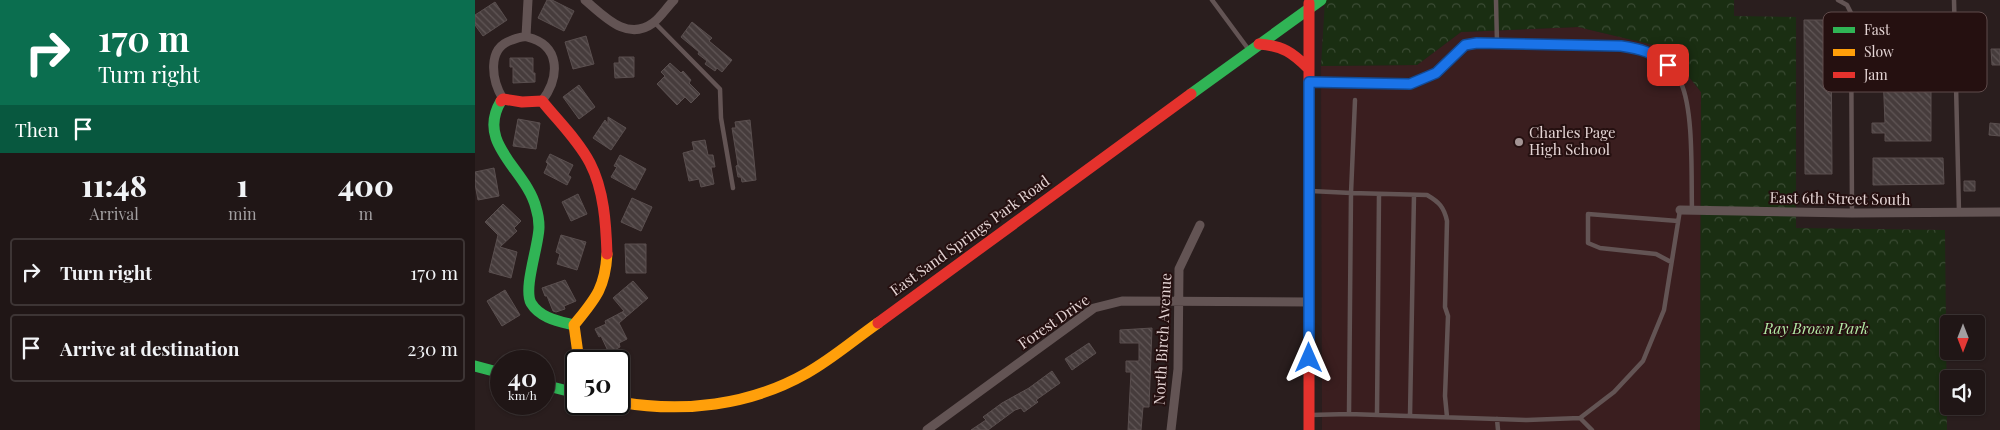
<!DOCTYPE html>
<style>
:root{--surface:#201616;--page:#2d2323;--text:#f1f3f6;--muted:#a29fa1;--line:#3d3535}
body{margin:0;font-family:"Playfair Display",serif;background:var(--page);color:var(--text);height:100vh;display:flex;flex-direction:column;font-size:19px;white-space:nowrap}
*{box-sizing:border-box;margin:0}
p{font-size:16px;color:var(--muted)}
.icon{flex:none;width:28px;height:28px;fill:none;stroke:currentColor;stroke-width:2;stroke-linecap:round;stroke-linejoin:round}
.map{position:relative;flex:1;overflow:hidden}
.side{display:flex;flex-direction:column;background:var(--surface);width:475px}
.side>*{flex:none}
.banner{background:#0b6e4f;color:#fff;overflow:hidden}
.needle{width:32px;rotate:180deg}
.controls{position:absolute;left:1465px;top:315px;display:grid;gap:10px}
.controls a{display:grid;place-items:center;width:45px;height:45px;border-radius:5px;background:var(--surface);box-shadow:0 1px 4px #0004,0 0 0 1px var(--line);font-size:25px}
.speed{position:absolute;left:15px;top:350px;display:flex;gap:10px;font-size:25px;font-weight:700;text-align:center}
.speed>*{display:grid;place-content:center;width:65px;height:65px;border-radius:50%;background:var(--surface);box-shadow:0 1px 4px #0004,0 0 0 1px var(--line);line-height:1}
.speed small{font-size:12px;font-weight:400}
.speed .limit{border:2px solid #111;border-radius:8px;background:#fff;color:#111}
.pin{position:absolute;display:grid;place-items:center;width:42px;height:42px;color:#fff;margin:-21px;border-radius:10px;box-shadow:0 2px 8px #0006}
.me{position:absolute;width:55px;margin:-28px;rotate:0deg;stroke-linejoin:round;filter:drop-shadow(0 0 4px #0008)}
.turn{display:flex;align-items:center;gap:18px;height:105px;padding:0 15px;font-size:22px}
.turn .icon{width:65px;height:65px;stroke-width:2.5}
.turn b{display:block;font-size:35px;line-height:42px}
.then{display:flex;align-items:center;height:48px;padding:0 15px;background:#0003;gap:10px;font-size:19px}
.eta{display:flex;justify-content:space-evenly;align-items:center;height:85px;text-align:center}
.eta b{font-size:30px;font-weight:800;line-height:35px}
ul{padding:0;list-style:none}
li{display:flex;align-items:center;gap:15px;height:68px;margin:0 10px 8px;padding:0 5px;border:2px solid var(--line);border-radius:5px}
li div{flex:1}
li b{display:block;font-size:19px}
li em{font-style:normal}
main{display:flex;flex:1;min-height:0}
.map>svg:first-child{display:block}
</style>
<main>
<section class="side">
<div class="banner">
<div class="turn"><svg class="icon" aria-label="right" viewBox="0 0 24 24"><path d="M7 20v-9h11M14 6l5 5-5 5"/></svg><div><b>170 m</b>Turn right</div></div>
<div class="then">Then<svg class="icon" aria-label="arrive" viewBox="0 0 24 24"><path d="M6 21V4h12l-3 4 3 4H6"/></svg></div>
</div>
<div class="eta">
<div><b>11:48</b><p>Arrival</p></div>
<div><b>1</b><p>min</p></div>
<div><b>400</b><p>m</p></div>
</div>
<ul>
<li><svg class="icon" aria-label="right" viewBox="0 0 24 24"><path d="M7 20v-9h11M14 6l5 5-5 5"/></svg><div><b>Turn right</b></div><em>170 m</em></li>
<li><svg class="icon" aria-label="arrive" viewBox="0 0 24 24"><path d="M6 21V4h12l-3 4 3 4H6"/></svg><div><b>Arrive at destination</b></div><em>230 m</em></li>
</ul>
</section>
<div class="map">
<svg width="1525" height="430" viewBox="0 0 1525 430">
<defs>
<pattern id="park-crowns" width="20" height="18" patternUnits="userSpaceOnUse" patternTransform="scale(1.25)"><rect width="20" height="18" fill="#1a2e12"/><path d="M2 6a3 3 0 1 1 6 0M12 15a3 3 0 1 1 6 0" fill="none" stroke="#3b4b34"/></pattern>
<pattern id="building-back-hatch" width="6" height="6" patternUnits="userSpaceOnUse" patternTransform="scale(1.25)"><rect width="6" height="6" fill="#463c3c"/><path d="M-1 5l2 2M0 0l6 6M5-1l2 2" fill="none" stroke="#615757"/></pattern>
</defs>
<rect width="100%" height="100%" fill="#2a1e1e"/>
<path fill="#3a1e1f" d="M1103,27l88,21 35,44 -1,338h-378l-1,-364 96,-1 44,-33z"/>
<path fill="url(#park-crowns)" d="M850,0h409v16l62,1v211l149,2 2,200h-247l1,-338 -35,-44 -88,-21 -117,5 -44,33 -96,1z"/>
<path fill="url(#building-back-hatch)" stroke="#5a4f4f" d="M72,0h5l22,11 -10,20 -26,-13z
M20,2l12,18 -24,16 -8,-11v-10z
M1329,20h27l1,154h-27z
M217,22l20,16 -3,3 23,19 -10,12 -5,-4 -2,3 -10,-7 2,-3 -9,-7 1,-2 -18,-15z
M111,36l8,28 -21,5 -8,-27z
M1516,49h9v16h-8z
M144,57h15v20l-19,1 -1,-15h5z
M35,58h23v15h2v9l-22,1v-16h-3z
M195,63l11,10 2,-2 8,9 -2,3 11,11 -9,9 -6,-6 -8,8 -20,-21 8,-8 -4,-4z
M1408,74h48v67h-46v-8h-13v-10h13z
M104,85l16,22 -16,12 -16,-22z
M133,117l18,11 -15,22 -18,-12 12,-18 3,4z
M43,119l22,4 -4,26 -23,-3z
M275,120l6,60 -14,2 -1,-5h-3l-2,-11 2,-1 -6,-37h4l-1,-6z
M1515,123l10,1v12l-11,-1z
M230,140l3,15h5l2,12h-4l3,17 -13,3 -2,-8 -10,2 -6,-28 11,-3 -2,-8z
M75,154l23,11 -5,10 3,2 -4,8 -23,-12 4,-9 -2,-2z
M145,155l26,14 -11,21 -24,-13 6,-10 -3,-1z
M1398,158h70l1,26 -71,1z
M19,168l5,28 -21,4 -3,-16v-12z
M1489,181h11v10h-11z
M103,194l9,20 -16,7 -9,-19z
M157,198l20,9 -11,24 -20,-9z
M28,204l18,17 -7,7 3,3 -17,16 17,5 -6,26 -22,-6 9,-37 -13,-13z
M86,235l25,7 -9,28 -20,-6 3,-10 -4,-2z
M150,244h21v29h-20z
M90,280l11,21 -12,5 1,3 -9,3 -3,-1 -6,-15h-2l-3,-8z
M158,281l15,17 -29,25 8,16 -8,4 1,4 -11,6 -8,-17 -2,1 -4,-8 11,-5 -1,-3 19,-10 -11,-13z
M30,290l15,25 -18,11 -15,-25z
M677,328l-3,79h-6l-2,23h-13l3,-58h-5v-11h13v-18h-19v-13z
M614,343l7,10 -24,17 -7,-11z
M577,371l8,12 -24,17 2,2 -14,10 -3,-4 -6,2 -27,20h-17l15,-10 -3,-3 19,-14 27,-15z"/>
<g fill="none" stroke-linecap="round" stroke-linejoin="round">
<path stroke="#635454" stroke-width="4.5" d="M737,0l37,50
M1021,0l1,43
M1363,0l9,5 4,8 1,200
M1479,0l5,212
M179,22l66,67 1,29 12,70
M836,82c27,0 92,7 114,-3 23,-11 27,-31 52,-36l144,3c11,2 23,3 33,9 11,6 21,16 27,28 13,29 10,93 11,127
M836,191l40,2 4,-93
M1196,262l-15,-8 -56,-6 -12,-5v-29l90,7
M874,414l2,-221 76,2c12,7 17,12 20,26l-2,86 3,9 -3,80 2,21
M835,415l39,-1 178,6 53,-2 34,-26 29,-31 21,-51 16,-100
M902,415l2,-221
M935,416l4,-221
M1105,418l12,12
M1022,419l1,11"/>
<path stroke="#635454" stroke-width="9" d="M110,0c19,16 42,42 68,23 8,-6 14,-16 21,-23
M51,36l2,-36
M28,99c-11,-18 -17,-51 9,-59 5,-2 11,-4 15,-3 34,8 33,40 15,64
M1205,210l172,3 148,-1
M452,430l167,-122 28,-7 187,1
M696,430l7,-61 1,-100 21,-44"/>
<path stroke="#30b455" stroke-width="11" d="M716,94l130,-94
M26,101c-26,43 26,69 35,107 2,6 3,13 3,19 0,18 -16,61 -8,76 9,15 27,18 43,22
M0,366l26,7
M69,385l32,8"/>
<path stroke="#ff9f0a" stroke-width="11" d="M104,361l-5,-36c21,-26 31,-36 33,-71
M144,402c64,11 130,4 188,-29 25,-14 48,-34 71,-50"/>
<path stroke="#e5322d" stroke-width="11" d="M834,3v427
M784,44c24,2 33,8 50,25
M26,101l2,-2 19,3 20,-1c16,20 36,39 48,62 14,27 16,61 17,91
M403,323l313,-229"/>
</g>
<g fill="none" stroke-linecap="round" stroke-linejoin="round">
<defs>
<path id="route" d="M834,358v-276l101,2 26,-11 29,-28 12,-2 144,3c21,3 30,6 47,19"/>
</defs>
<use href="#route" stroke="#114b97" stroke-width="12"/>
<use href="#route" stroke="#1a73e8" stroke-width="9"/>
</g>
<circle fill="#a49595" stroke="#251010" stroke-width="2" cx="1044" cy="142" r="5"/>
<g text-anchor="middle" stroke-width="4" stroke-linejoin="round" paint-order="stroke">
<g font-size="15" fill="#e5d5d5" stroke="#251010" text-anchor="start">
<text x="1054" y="138">Charles Page<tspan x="1054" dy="17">High School</tspan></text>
</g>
<g font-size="15" fill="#e5d5d5" stroke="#251010">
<text transform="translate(1365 199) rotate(1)" y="5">East 6th Street South</text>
<text transform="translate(495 236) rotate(-36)" y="5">East Sand Springs Park Road</text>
<text transform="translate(579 322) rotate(-35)" y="5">Forest Drive</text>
<text transform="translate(688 339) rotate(-87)" y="5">North Birch Avenue</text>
</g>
<g font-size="15" font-style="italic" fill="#b4eba6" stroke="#251010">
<text x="1341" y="334">Ray Brown Park</text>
</g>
</g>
<rect x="1348" y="12" width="164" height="80" rx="8" fill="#251010" stroke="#5f4b4b" stroke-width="1"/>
<rect x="1358" y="27" width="22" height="6" fill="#30b455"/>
<rect x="1358" y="49" width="22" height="7" fill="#ff9f0a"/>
<rect x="1358" y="72" width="22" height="6" fill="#e5322d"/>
<g font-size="14" fill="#e5d5d5">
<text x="1389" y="35">Fast</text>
<text x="1389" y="57">Slow</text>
<text x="1389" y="80">Jam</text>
</g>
</svg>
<div class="controls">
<a><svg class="needle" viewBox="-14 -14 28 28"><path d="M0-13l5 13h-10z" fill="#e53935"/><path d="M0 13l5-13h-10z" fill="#a29fa1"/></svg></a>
<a><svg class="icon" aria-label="sound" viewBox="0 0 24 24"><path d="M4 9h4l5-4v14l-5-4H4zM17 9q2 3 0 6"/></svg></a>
</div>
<div class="speed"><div>40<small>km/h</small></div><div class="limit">50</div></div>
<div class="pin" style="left:1193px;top:65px;background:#d93025"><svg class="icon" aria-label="arrive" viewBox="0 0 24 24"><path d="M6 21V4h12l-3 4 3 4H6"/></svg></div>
<svg class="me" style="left:834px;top:358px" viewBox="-20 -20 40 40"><path d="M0-17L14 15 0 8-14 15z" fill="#1a73e8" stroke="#fff" stroke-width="4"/></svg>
</div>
</main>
